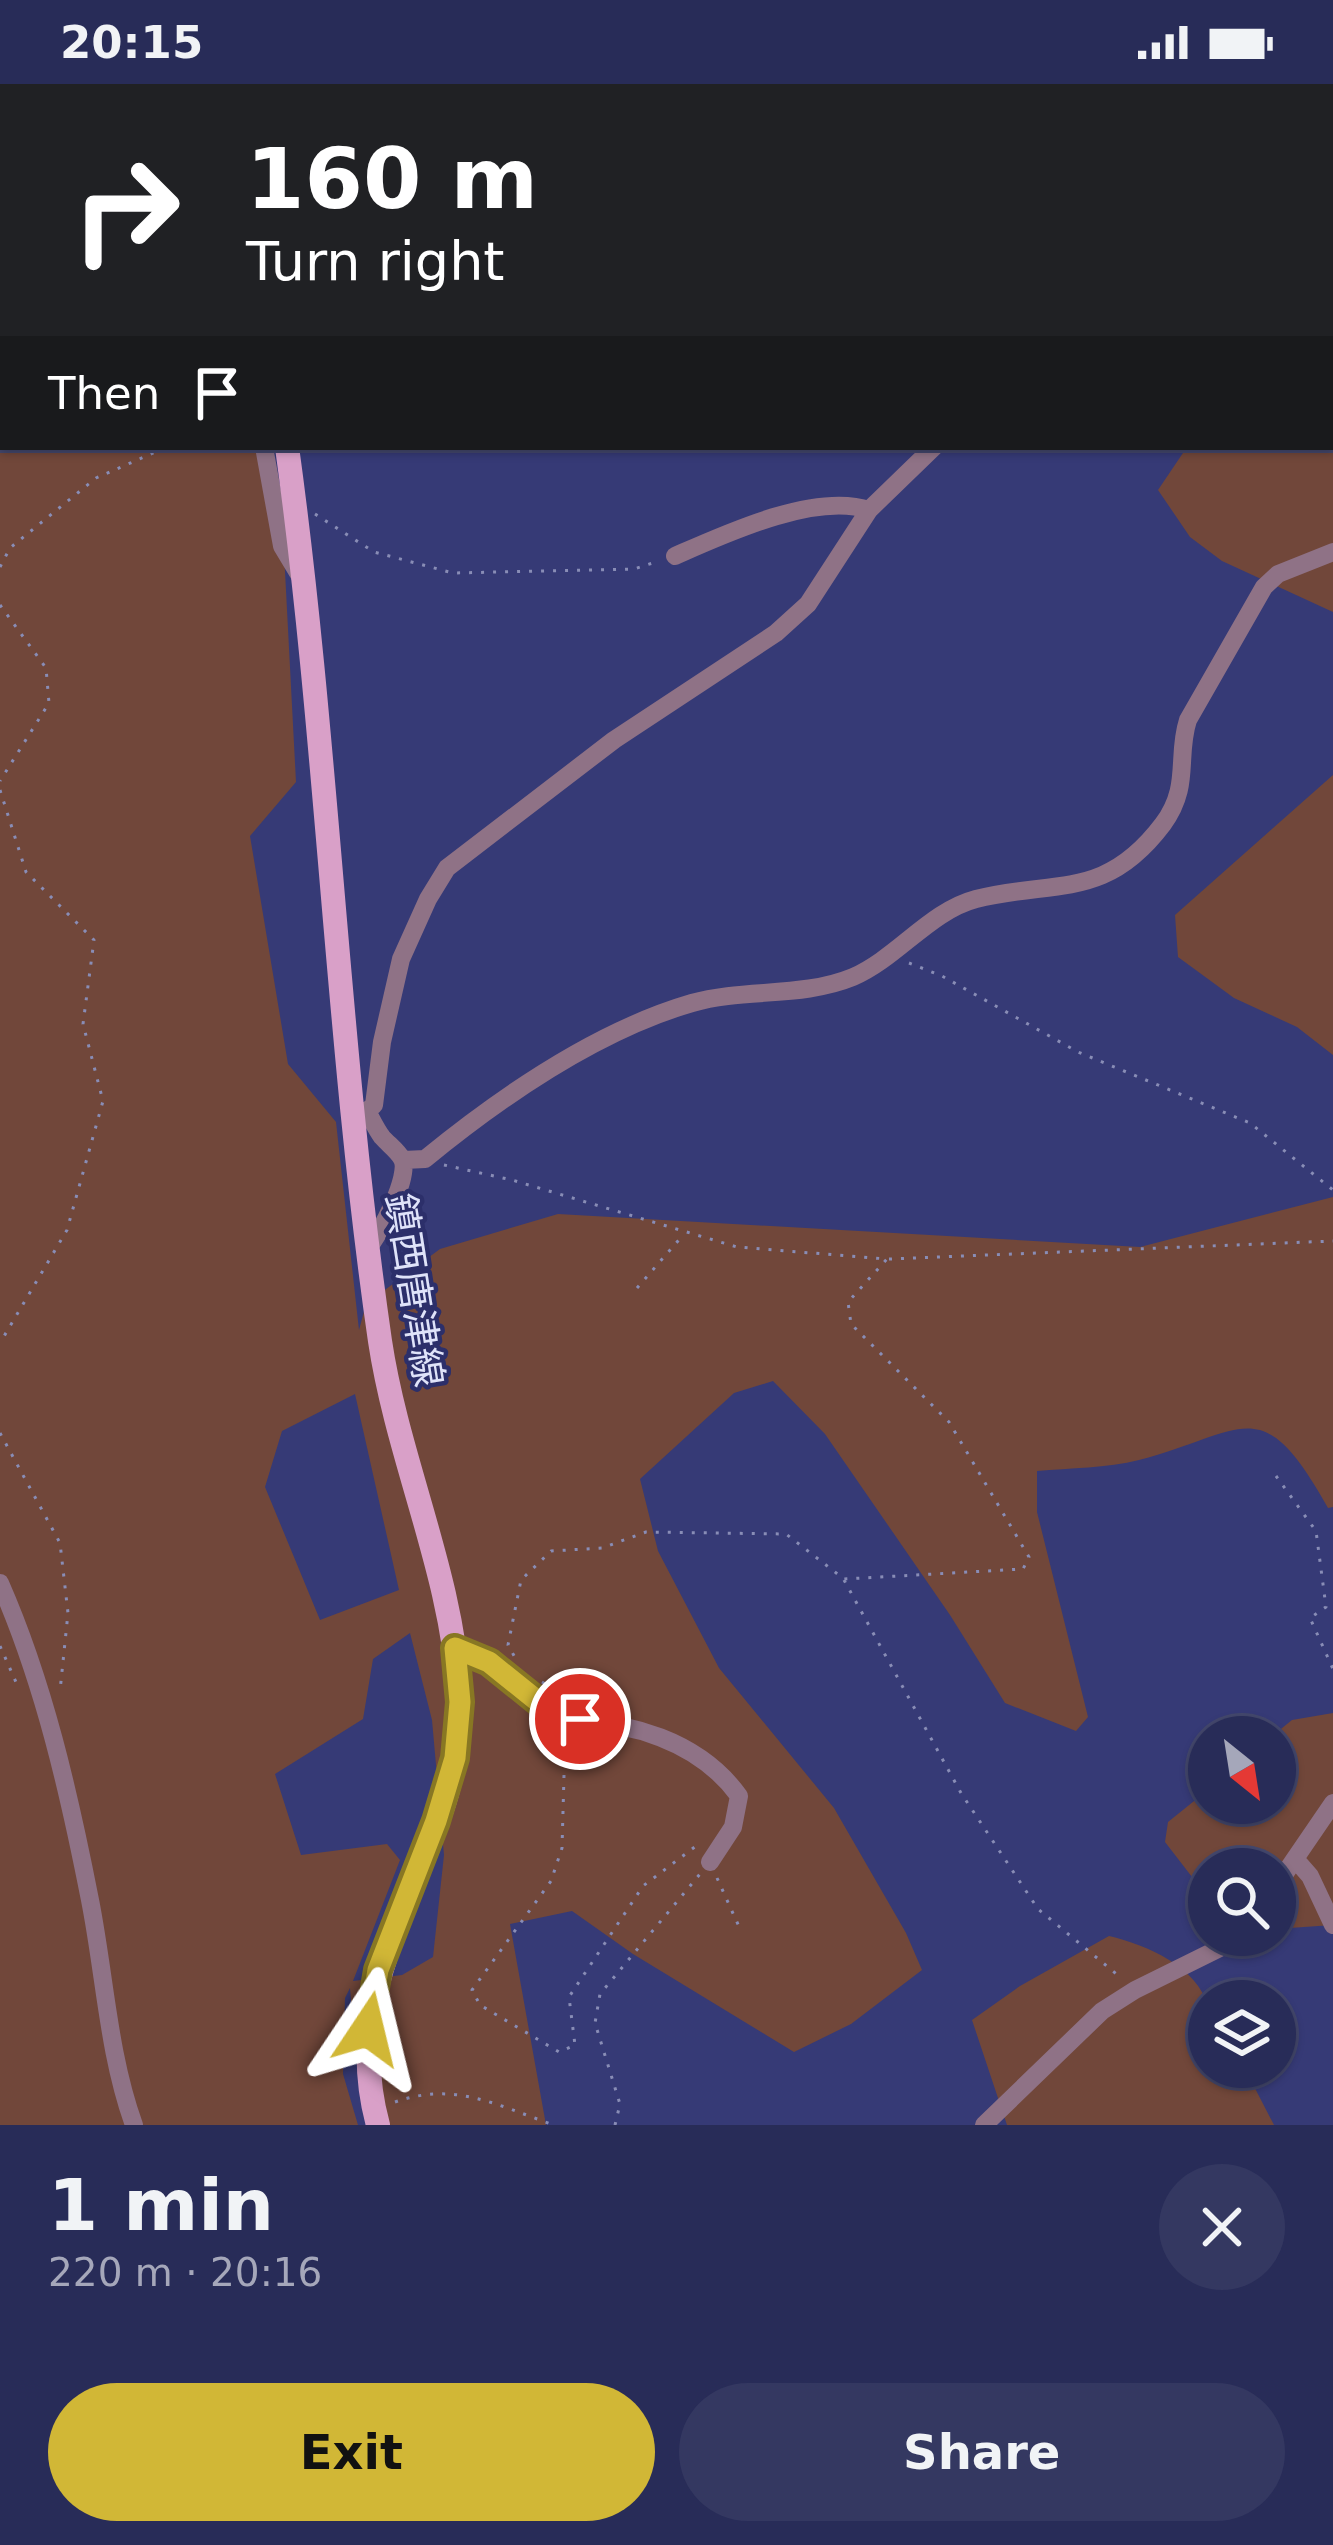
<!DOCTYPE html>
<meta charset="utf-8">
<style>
:root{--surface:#282c58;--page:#343861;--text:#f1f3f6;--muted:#a5a7ba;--line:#44486e;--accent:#d1b736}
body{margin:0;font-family:"DejaVu Sans","Noto Sans JP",sans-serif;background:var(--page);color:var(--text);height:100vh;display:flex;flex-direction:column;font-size:45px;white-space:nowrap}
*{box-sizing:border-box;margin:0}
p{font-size:39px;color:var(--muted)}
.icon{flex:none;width:66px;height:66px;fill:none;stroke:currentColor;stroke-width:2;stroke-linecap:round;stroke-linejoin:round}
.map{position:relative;height:2041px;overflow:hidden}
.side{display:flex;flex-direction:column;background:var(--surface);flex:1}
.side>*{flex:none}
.banner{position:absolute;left:0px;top:0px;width:1335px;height:366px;box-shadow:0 3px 9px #0004,0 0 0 3px var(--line);background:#202124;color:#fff;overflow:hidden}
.needle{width:78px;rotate:150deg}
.controls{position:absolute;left:1188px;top:1632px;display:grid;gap:24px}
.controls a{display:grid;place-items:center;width:108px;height:108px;border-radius:50%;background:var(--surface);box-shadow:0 3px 9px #0004,0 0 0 3px var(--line);font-size:60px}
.pin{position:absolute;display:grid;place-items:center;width:102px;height:102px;color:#fff;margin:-51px;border:6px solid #fff;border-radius:50%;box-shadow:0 3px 12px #0007}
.me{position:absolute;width:132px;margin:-66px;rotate:10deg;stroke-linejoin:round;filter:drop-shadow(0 0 9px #0008)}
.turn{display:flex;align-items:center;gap:42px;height:252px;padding:0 48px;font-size:54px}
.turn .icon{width:156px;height:156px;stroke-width:2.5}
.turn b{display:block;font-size:84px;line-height:102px}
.then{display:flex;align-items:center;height:114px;padding:0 48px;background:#0003;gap:24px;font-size:45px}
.round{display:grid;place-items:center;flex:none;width:126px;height:126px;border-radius:63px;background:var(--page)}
.summary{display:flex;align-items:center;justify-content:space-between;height:204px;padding:0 48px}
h1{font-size:72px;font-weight:600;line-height:90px}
.button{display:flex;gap:24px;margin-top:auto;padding:24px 48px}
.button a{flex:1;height:138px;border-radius:72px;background:var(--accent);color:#111;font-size:48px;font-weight:600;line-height:138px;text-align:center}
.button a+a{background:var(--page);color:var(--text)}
.status{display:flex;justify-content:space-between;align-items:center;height:84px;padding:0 60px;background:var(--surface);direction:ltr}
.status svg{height:33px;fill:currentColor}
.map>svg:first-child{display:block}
</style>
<div class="status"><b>20:15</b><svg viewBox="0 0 49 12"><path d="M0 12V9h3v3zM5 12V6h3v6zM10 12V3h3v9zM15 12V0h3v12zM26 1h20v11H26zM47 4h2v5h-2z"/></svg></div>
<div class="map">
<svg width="1333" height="2041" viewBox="0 0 1333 2041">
<rect width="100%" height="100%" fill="#363a76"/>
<path fill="#71473a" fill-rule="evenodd" d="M0,0l16,3h-13v360h254l26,86 13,249 -46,54 38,228 48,58 23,208 7,-26 74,-55 118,-35 582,33 193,-50v310l-5,1c-67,-120 -82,-76 -189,-48 -32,8 -69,8 -102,11v41l51,205 -12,14 -71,-28 -55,-88 -125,-181 -52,-53 -39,12 -94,86 18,72 61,117 115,140 72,125 16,37 -71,54 -57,28 -161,-98 -61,-43 -62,13 36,201h-171l-22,-99 -3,-38 -5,10 -2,76 15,51h-358zM355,1310l44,196 -79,30 -55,-133 17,-56zM410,1549l22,87 12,135 -11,102 -31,18 -49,6 47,-121 -13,-16 -86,11 -26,-81 88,-55 10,-60z
M344,0h649l-646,3z
M1333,206v322l-111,-51 -32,-24 -32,-47 29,-43h145z
M1333,691v280l-36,-28 -63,-29 -56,-41 -3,-42z
M1333,1629v212l-58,4v-60h-66v30l-44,-57 3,-20 41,-33v14h66v-66h-4l21,-17z
M1109,1852c38,9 88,30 100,72 5,16 0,41 0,59h35l30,58h-267l-35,-105 48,-34z"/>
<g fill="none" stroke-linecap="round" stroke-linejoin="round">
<path stroke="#898db6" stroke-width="3" stroke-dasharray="3 9" stroke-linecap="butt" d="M1106,0v3
M1234,0l3,3
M249,3l3,-3
M1116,3l1,-3
M315,430l59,38 79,21 181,-4 22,-7
M0,483l10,-19 86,-70 71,-31
M0,521l46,63 3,35 -49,78
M0,706l26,82 68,68 -11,84 20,77 -36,129 -67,113
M909,879l33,13 136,76 172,71 83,67
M444,1081l68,15 225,67 150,12 -39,43 3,22 98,98 80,135 -6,12 -179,10 -58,-45 -140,-2 -44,16 -51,3 -30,29 -13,65 9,16
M889,1175l444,-18
M637,1204l47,-54
M0,1349l60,110 8,70 -8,78
M1276,1392l40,55 10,76 -16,11 23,51
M844,1496l117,213 77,116 82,68
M0,1562l19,43
M542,1598l25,15 5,8
M565,1655l-3,109 -11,33 -79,109 8,15 79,47 16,-7 -6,-48 74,-111 57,-43
M717,1794l24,53
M395,2018c60,-21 101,3 159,23
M615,2041l5,-21 -25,-81 5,-29 100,-120"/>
<path stroke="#8f7286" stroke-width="18" d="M1258,3l2,-3
M264,363l18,99 18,30
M675,472c50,-22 140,-64 194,-46
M360,1027h7c5,9 9,18 15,26 6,7 16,14 20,22 9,16 -22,75 -34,89
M367,1027l7,-6 8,-63 19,-83 27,-60 19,-31 167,-128 162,-107 32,-29 61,-94 65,-63
M404,1076l21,-1c77,-63 171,-128 267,-156 52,-15 110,-5 161,-26 44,-19 77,-66 123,-78 80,-20 129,2 187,-75 28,-38 13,-67 25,-104l76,-133 14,-13 55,-22
M0,1499c44,100 69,210 90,317 15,76 18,153 44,225
M455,1564l34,14 76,62c62,-6 135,18 174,72l-6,31 -23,35
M1296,1776l14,16 23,49
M1275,1804l58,-85
M984,2041l118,-114 33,-21 91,-45 11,-10"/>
<path stroke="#d9a0c8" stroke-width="24" d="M53,0l1,3
M287,363c41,297 50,598 93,894 18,120 73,234 79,355 9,154 -127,262 -81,429"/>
</g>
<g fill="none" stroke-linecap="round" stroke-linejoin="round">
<defs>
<path id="route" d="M368,1945l10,-59 58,-149 19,-63 5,-56 -5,-54 34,14 77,62 14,-5"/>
</defs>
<use href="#route" stroke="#887723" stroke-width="30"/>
<use href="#route" stroke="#d1b736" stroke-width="21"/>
</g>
<g text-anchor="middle" stroke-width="9" stroke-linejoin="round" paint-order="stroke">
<g font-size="39" fill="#dfe3f9" stroke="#2c2f6a">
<text transform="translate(415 1206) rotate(81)" y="14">鎮西唐津線</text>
</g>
</g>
</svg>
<div class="controls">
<a><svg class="needle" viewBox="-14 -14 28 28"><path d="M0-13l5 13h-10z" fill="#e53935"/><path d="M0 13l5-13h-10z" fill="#a5a7ba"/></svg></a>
<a><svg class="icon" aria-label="search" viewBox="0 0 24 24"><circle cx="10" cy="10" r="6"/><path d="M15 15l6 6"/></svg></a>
<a><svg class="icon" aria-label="layers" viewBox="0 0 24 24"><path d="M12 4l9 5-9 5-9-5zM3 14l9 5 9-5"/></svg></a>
</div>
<div class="pin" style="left:580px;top:1635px;background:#d93025"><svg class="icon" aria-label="arrive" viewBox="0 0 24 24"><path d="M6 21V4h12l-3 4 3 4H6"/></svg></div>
<svg class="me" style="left:368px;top:1945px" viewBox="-20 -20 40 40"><path d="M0-17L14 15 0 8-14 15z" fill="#d1b736" stroke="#fff" stroke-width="4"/></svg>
<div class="banner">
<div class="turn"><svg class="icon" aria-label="right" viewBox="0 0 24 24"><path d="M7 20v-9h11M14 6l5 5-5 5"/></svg><div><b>160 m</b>Turn right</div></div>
<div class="then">Then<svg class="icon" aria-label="arrive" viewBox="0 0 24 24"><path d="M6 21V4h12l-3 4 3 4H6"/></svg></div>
</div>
</div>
<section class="side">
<div class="summary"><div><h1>1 min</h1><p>220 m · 20:16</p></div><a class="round"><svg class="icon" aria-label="close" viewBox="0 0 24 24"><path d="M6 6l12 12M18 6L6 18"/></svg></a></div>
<div class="button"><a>Exit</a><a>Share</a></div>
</section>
